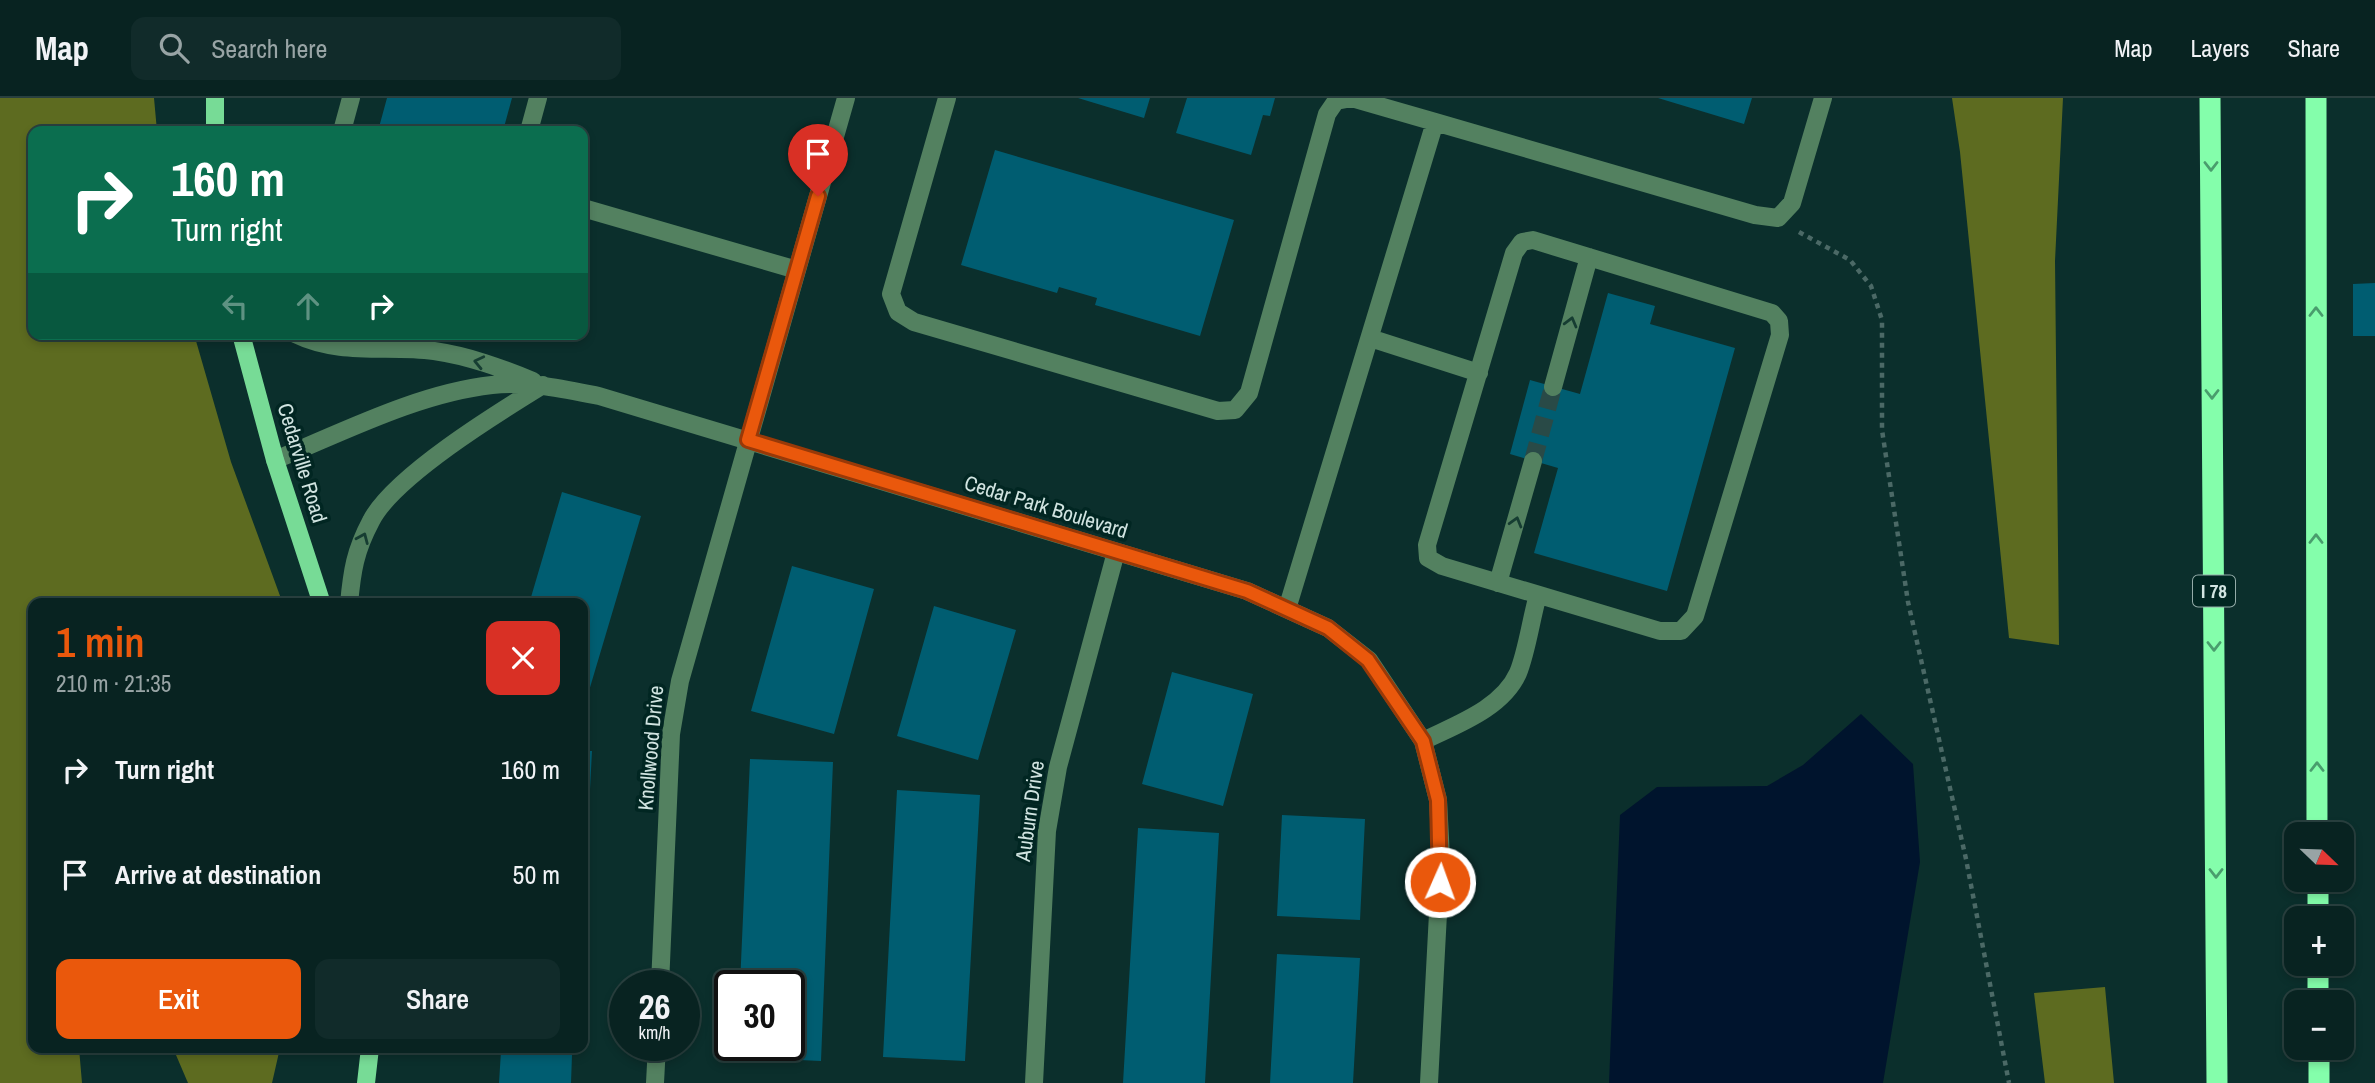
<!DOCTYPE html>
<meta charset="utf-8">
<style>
:root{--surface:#082321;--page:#112b2a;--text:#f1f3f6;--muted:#98a4a5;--line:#29403f;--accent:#ea580c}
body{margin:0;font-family:"Archivo Narrow",sans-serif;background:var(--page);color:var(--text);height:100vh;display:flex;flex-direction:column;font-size:26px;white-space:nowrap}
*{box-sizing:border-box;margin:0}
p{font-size:23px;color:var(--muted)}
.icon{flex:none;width:38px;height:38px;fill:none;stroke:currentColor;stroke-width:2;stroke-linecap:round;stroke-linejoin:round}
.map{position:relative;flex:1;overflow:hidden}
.sheet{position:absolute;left:28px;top:500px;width:560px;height:455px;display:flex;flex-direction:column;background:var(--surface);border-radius:14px;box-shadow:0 4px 10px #0003,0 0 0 2px var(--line)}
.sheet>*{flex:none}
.banner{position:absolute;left:28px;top:28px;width:560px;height:214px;border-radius:14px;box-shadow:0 4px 10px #0003,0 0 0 2px var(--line);background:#0b6e4f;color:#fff;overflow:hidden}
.needle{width:46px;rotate:113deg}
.buttons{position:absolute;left:2284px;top:724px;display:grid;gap:14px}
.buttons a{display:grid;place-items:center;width:70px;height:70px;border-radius:14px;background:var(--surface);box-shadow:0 4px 10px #0003,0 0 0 2px var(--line);font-size:35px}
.speed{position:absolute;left:609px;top:872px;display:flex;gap:14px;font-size:35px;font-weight:700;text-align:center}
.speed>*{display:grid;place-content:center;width:91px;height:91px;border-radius:50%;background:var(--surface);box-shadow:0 4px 10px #0003,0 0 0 2px var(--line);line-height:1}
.speed small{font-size:18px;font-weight:400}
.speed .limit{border:4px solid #111;border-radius:10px;background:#fff;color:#111}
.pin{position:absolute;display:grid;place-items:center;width:60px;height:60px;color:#fff;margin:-72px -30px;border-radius:50% 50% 50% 0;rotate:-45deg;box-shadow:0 0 7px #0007}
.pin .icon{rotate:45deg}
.me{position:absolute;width:77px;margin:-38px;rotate:2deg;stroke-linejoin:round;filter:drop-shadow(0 0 5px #0008)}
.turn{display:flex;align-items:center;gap:24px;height:147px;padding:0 28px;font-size:32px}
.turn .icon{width:91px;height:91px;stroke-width:2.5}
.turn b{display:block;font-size:49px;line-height:60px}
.lanes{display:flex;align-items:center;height:66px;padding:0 28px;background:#0003;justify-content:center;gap:35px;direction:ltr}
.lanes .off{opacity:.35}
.round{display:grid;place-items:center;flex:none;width:74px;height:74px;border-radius:14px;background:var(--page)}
.summary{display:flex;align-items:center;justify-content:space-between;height:119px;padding:0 28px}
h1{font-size:42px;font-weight:600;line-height:52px;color:var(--accent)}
.button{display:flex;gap:14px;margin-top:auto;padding:14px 28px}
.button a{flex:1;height:80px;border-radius:14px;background:var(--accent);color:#fff;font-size:28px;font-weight:600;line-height:80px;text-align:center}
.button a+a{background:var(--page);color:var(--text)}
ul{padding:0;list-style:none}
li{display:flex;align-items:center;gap:21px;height:105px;padding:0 28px}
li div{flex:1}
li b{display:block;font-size:26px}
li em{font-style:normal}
header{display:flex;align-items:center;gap:42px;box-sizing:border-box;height:98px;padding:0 35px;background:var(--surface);border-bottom:2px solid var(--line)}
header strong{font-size:33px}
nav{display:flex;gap:38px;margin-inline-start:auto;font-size:24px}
.search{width:490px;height:63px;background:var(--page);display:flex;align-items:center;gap:18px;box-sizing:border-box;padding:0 24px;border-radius:14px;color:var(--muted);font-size:26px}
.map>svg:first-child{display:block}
</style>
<header>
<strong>Map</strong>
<div class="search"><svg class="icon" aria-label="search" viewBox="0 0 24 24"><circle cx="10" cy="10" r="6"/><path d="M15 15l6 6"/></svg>Search here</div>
<nav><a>Map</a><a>Layers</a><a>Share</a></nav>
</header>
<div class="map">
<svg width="2375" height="985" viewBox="0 0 2375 985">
<rect width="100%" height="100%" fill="#0b2f2c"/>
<path fill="#5d6b20" d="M0,0h154l3,33h-124v203h161l37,128 52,142h-250v444h46l3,35h-82z
M1952,0h111l-8,163 4,384 -50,-7 -49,-486z
M2105,889l9,96h-69l-11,-90z
M173,950h107l-8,35h-84z"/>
<path fill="#00142d" d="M1861,616l52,50 7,98 -37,221h-274l11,-268 37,-28 110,-1 36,-21z"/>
<path fill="#005d71" d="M387,0h125l-9,33h-125z
M1078,0h72l-6,20z
M1187,0h88l-5,18 -7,-1 -12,40 -75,-22z
M1658,0h94l-8,26z
M995,52l239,70 -34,116 -105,-31 2,-7 -38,-11 -2,6 -96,-28z
M2375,185v53h-22v-52z
M1608,195l47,13 -5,18 85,24 -68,243 -133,-38 24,-85 -48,-14 20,-74 50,14z
M562,394l79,24 -58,195v-107h-54z
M792,468l82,23 -40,145 -83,-23z
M934,508l82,24 -38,130 -81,-24z
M1172,574l81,22 -30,112 -81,-22z
M583,653h9l-7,135h-2z
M750,661l83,3 -12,299 -84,-4v-12h52v-60h-49z
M897,692l83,5 -15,266 -82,-4z
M1282,717l83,4 -5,101 -83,-4z
M1138,730l81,5 -14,250h-82z
M1277,856l83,4 -7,125h-83z
M501,953l71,4 -1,28h-72z"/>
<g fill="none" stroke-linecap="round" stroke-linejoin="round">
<path stroke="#294a47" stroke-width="18" stroke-dasharray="18 9" stroke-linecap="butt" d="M1533,363l20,-74"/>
<path stroke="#4b6966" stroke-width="4.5" stroke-dasharray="5 5" stroke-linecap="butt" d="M1799,134l51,28 21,26 11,34v110l26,172 58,257 43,224"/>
<path stroke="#538160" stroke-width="18" d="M947,0l-56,196 7,18 16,10 304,89 17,-1 14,-17 78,-279 9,-13 16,-3 83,24
M342,33l9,-33
M529,33l9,-33
M583,110l214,62
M1533,142l239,73 7,8 1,14 -85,281 -14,15h-21l-218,-65 -14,-8 -1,-13 87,-292 8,-11z
M295,236c45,22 91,11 139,17 35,5 67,17 99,30
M1370,240l109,35
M1553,289l36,-130
M275,362c68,-28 144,-67 217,-75 36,-4 71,4 107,11l648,195 81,37 41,32 54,81 15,59 3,57 -12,226
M1498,485l35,-122
M349,506c3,-33 6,-53 22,-83 22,-44 128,-109 172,-136
M1287,511l148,-487 320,93 23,3 14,-15 31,-105
M1423,643c32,-16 79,-32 95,-68 9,-22 13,-54 20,-78
M660,887l11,-251 9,-53 166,-583
M655,985l2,-38
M1034,985l13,-252 11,-64 58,-215"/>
<path stroke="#77db96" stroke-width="18" d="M215,33v-33
M241,236l34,126 47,144
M366,985l4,-35"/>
<path stroke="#84feab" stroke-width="21" d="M2210,0l7,985
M2316,0l1,737
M2318,782v39
M2318,866v39
M2319,950v35"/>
</g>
<defs><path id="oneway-chevron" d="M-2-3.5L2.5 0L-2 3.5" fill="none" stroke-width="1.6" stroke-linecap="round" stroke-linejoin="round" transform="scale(1.75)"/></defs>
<g stroke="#499d6d">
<use href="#oneway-chevron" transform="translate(2211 68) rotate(90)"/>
<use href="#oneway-chevron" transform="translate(2316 214) rotate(-90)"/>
<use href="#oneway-chevron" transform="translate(2212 296) rotate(90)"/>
<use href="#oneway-chevron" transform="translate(2316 441) rotate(-90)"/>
<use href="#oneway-chevron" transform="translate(2214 548) rotate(90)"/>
<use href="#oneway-chevron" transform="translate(2317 669) rotate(-90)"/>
<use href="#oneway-chevron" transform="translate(2216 775) rotate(90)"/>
</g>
<g stroke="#163d32">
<use href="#oneway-chevron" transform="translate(1571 224) rotate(-75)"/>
<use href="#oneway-chevron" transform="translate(479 264) rotate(-167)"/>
<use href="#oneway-chevron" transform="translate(1516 424) rotate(-74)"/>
<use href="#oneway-chevron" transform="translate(363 440) rotate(-67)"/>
</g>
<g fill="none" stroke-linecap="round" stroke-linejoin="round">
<defs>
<path id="route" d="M818,98l-70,244 499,151 81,37 40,32 55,81 15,59 2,82"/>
</defs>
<use href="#route" stroke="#983908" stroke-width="18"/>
<use href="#route" stroke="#ea580c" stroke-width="12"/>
</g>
<g text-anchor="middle" stroke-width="7" stroke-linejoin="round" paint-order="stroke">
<rect fill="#012622" stroke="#93aba8" stroke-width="2" x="2193" y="477.5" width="42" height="31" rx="5"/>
<g font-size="19" font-weight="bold" fill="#d1e4e1">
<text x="2214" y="500">I 78</text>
</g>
<g font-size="21" fill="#d1e4e1" stroke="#012622">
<text transform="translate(302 365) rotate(73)" y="7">Cedarville Road</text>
<text transform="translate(1046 409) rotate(17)" y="7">Cedar Park Boulevard</text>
<text transform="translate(651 650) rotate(-85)" y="7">Knollwood Drive</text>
<text transform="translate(1030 713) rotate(-82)" y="7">Auburn Drive</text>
</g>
</g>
</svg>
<div class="buttons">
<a><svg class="needle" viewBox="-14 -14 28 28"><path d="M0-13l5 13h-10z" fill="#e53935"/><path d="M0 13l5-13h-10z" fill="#98a4a5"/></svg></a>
<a>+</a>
<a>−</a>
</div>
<div class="speed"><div>26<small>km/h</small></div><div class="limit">30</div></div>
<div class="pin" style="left:818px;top:98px;background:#d93025"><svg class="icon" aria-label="arrive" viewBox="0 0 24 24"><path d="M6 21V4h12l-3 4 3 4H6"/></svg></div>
<svg class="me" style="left:1440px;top:784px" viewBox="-20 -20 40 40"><circle r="17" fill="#ea580c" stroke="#fff" stroke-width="3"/><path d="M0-11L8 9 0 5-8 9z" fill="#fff"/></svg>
<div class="banner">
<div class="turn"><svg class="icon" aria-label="right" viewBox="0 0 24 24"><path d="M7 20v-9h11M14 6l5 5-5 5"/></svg><div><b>160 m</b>Turn right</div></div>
<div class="lanes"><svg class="icon off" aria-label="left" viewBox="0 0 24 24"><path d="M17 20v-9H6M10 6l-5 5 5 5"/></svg><svg class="icon off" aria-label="ahead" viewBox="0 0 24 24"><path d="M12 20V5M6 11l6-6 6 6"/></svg><svg class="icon" aria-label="right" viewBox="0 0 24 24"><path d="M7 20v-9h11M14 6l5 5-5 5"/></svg></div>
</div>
<section class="sheet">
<div class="summary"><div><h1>1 min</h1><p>210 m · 21:35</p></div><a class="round" style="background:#d93025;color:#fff"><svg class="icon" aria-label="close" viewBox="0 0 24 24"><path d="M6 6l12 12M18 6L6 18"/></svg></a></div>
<ul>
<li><svg class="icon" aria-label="right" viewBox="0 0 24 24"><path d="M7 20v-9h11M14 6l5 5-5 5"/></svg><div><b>Turn right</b></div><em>160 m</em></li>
<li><svg class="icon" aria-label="arrive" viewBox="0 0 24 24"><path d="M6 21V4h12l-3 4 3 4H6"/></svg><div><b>Arrive at destination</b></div><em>50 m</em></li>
</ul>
<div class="button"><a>Exit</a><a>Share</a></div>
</section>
</div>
